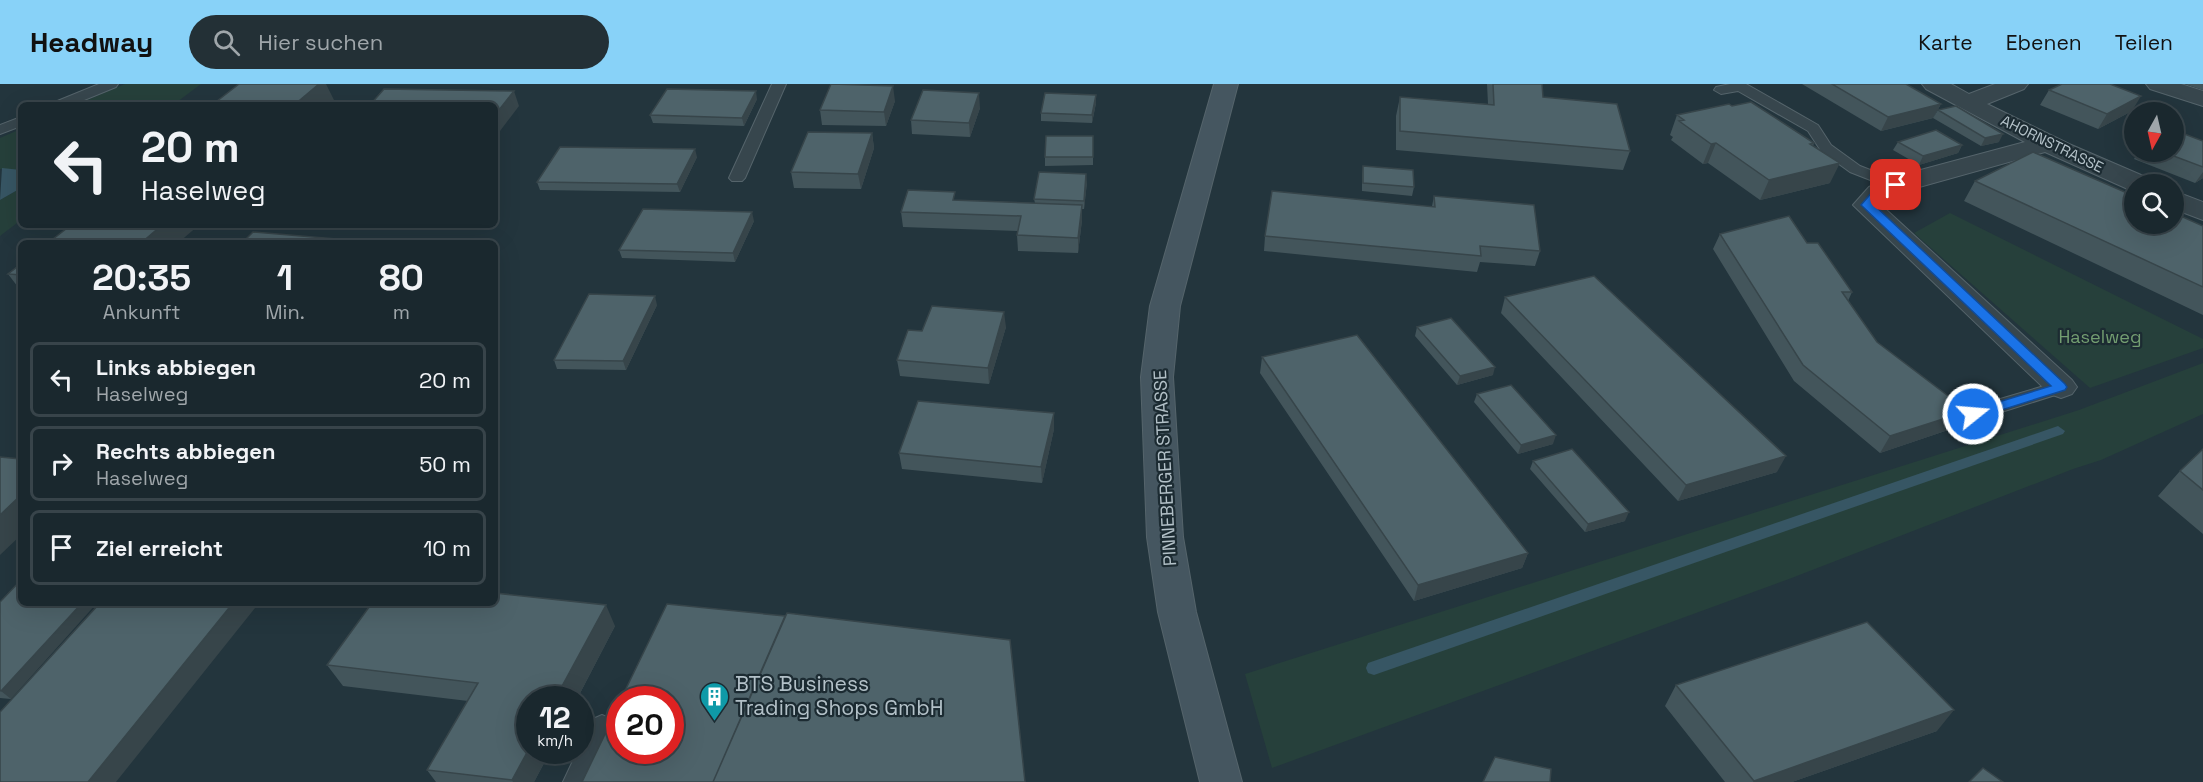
<!DOCTYPE html>
<html lang="de">
<style>
:root{--surface:#1a282e;--page:#233036;--text:#f1f3f6;--muted:#9fa6aa;--line:#38444a;--accent:#88d2f8}
body{margin:0;font-family:"Space Grotesk",sans-serif;background:var(--page);color:var(--text);height:100vh;display:flex;flex-direction:column;font-size:22px;white-space:nowrap}
*{box-sizing:border-box;margin:0}
p{font-size:20px;color:var(--muted)}
.icon{flex:none;width:33px;height:33px;fill:none;stroke:currentColor;stroke-width:2;stroke-linecap:round;stroke-linejoin:round}
.map{position:relative;flex:1;overflow:hidden}
.sheet{position:absolute;left:18px;top:156px;width:480px;height:366px;display:flex;flex-direction:column;background:var(--surface);border-radius:9px;box-shadow:0 6px 24px #0002,0 0 0 2px var(--line)}
.sheet>*{flex:none}
.top-card{position:absolute;left:18px;top:18px;width:480px;height:126px;border-radius:9px;box-shadow:0 6px 24px #0002,0 0 0 2px var(--line);background:#1a282e;color:var(--text);overflow:hidden}
.needle{width:39px;rotate:188deg}
.fabs{position:absolute;left:2124px;top:18px;display:grid;gap:12px}
.fabs a{display:grid;place-items:center;width:60px;height:60px;border-radius:50%;background:var(--surface);box-shadow:0 6px 24px #0002,0 0 0 2px var(--line);font-size:30px}
.speed{position:absolute;left:516px;top:602px;display:flex;gap:12px;font-size:30px;font-weight:700;text-align:center}
.speed>*{display:grid;place-content:center;width:78px;height:78px;border-radius:50%;background:var(--surface);box-shadow:0 6px 24px #0002,0 0 0 2px var(--line);line-height:1}
.speed small{font-size:15px;font-weight:400}
.speed .limit{border:9px solid #d22;background:#fff;color:#111}
.pin{position:absolute;display:grid;place-items:center;width:51px;height:51px;color:#fff;margin:-26px;border-radius:12px;box-shadow:0 3px 9px #0006}
.me{position:absolute;width:66px;margin:-33px;rotate:73deg;stroke-linejoin:round;filter:drop-shadow(0 0 4px #0008)}
.turn{display:flex;align-items:center;gap:21px;height:126px;padding:0 24px;font-size:27px}
.turn .icon{width:78px;height:78px;stroke-width:2.5}
.turn b{display:block;font-size:42px;line-height:51px}
.eta{display:flex;justify-content:space-evenly;align-items:center;height:102px;text-align:center}
.eta b{font-size:36px;font-weight:800;line-height:42px}
ul{padding:0;list-style:none}
li{display:flex;align-items:center;gap:18px;height:75px;margin:0 12px 9px;padding:0 12px;border:3px solid var(--line);border-radius:9px}
li div{flex:1}
li b{display:block;font-size:22px}
li em{font-style:normal}
header{display:flex;align-items:center;gap:36px;box-sizing:border-box;height:84px;padding:0 30px;background:var(--accent);color:#111}
header strong{font-size:28px}
nav{display:flex;gap:33px;margin-inline-start:auto;font-size:21px}
.search{width:420px;height:54px;background:var(--page);display:flex;align-items:center;gap:15px;box-sizing:border-box;padding:0 21px;border-radius:33px;color:var(--muted);font-size:22px}
.map>svg:first-child{display:block}
</style>
<header>
<strong>Headway</strong>
<div class="search"><svg class="icon" aria-label="search" viewBox="0 0 24 24"><circle cx="10" cy="10" r="6"/><path d="M15 15l6 6"/></svg>Hier suchen</div>
<nav><a>Karte</a><a>Ebenen</a><a>Teilen</a></nav>
</header>
<div class="map">
<svg width="2203" height="698" viewBox="0 0 2203 698">
<rect width="100%" height="100%" fill="#23353d"/>
<path fill="#26403b" d="M125,0h76l-28,21h-97z
M21,45v41l-21,-1v-31z
M21,104v32l-21,16v-36z
M1950,129l253,126v9l-113,40 -176,-155z
M2203,279v51l-102,46 -28,9 -284,110 -517,189 -27,-94 834,-264z"/>
<path fill="#375664" d="M2,84l19,2v18l-21,12z"/>
<g fill="none" stroke-linecap="round" stroke-linejoin="round">
<path fill="#375664" fill-rule="evenodd" d="M2058,342l7,5 -2,3 -689,241 -6,-2 -2,-5 2,-5z"/>
<defs>
<path id="service" d="M99,0h19l-2,3 -44,18h-19l2,-3z
M772,0h14l-41,94 -3,3h-10l-3,-3z
M1730,0h16l72,41 13,20 29,21 41,16 3,3 -8,5 -46,-18 -29,-21 -13,-20 -70,-40 -17,3 -7,-4 2,-3z
M21,33v9l-21,8v-9z
M2061,297l7,2 2,4 -2,4 -95,30 -38,-5 -3,-5 3,-5 7,-2 31,3z
M602,631l9,4 3,7 -25,56h-26l15,-32h2l13,-31z"/>
<path id="minor" d="M1922,0h29l18,10 26,-10h33l-4,5 -37,15 82,40 79,34 4,6h-18v7l-4,-1 -85,-38 -140,39 -18,8 -6,6 191,175 5,7 -5,7 -11,4 -11,-4 -197,-189 16,-18 18,-8 138,-37 -99,-53z
M2146,0h35l22,7v15l-53,-17z
M2174,107l29,11v18l-29,-11z"/>
<path id="secondary" d="M1214,0h24l-58,222 -7,71 10,160 13,75 46,170h-42l-42,-170 -11,-75 -6,-160 9,-71z"/>
</defs>
<use href="#service" stroke="#55646b" stroke-width="2"/>
<use href="#minor" stroke="#55646b" stroke-width="2"/>
<use href="#secondary" stroke="#55646b" stroke-width="2"/>
<use href="#service" fill="#37464d" fill-rule="evenodd"/>
<use href="#minor" fill="#37464d" fill-rule="evenodd"/>
<use href="#secondary" fill="#455660" fill-rule="evenodd"/>
</g>
<path fill="#43555b" d="M1487,0h55l1,13 87,54 -7,19 -227,-20v-34l4,-19 88,7z
M1802,0h104l35,20 -8,14 -52,13z
M2185,0h18v6z
M2049,6l83,21 -34,18 -58,-24z
M1096,11v8l-4,20 -51,-2v-8z
M757,15l-13,27 -91,-3 -3,-8z
M895,17l-9,25 -64,-1 -2,-15z
M1732,22l82,37 -1,3 17,37 -70,17 -52,-37 -5,1 -32,-24 2,-3 -3,-2 7,-20z
M980,24l-10,29 -58,-3 -1,-14z
M1938,26l61,32 -18,4 -48,-28z
M872,49l2,15 -13,41 -67,-1 -3,-16z
M1093,52v29l-48,1v-9z
M2203,57v37l-8,5 -61,-24 4,-7h36z
M1898,58l64,3 -4,8 -39,12 -26,-15z
M697,73l-17,35 -140,-2 -3,-8z
M1363,82l51,21 -2,9 -50,-5v-17z
M1975,97l228,45v89l-239,-114z
M1087,98l-3,27h-2v11l-4,33 -60,-2 -1,-16 1,-4 -115,-4 -2,-15 55,-12 79,3 -1,-4z
M1434,112l106,55 -5,15 -55,-4 -3,10 -213,-21 1,-15 167,-30z
M754,137l-19,41 -113,-4 -3,-8z
M1720,150l87,9 45,49 -4,9 29,41 91,69 -11,16 -77,26 -86,-72 -81,-132z
M21,180v27l-13,-17z
M1505,213l272,175 -99,29 -177,-188z
M657,221l-31,65 -69,-1 -3,-9z
M1006,243l-17,57 -89,-8 -3,-16 25,-29z
M1417,243l76,48 -36,10 -42,-49z
M1262,273l266,196 -6,15 -108,33 -154,-228z
M1477,310l76,50 -35,10 -44,-52z
M1054,345l-12,54 -140,-14 -3,-16z
M2203,365v85l-45,-38 22,-25z
M1533,377l92,60 -40,11 -55,-63z
M0,518l11,97 -11,-1z
M615,542l-38,73h-47l21,51 -17,32h-98l-9,-12 41,-69 -125,-15 -16,-21z
M1676,601l261,46 -145,51h-67l-60,-76z"/>
<path fill="#37454a" d="M319,0h7l10,20 -1,1h-41z
M893,2l2,15 -9,25 -2,-14z
M514,7l5,15 -22,29 -2,-6v-14z
M756,7l1,8 -13,27 -2,-8z
M979,9l1,15 -10,29 -1,-14z
M1096,11v8l-4,20v-8z
M2141,12l-9,15 -34,18 9,-15z
M1941,20l-8,14 -52,13 7,-14z
M872,49l2,15 -13,41 -3,-15z
M2003,50l-4,8 -18,4 4,-8z
M1716,59l-8,20 -5,1 8,-20z
M1962,61l-4,8 -39,12 4,-9z
M695,65l2,8 -17,35 -3,-8z
M1840,79l-10,20 -70,17 9,-20z
M2203,88v6l-8,5z
M1086,90l1,8 -3,27v-8z
M1082,121v15l-4,33v-15z
M752,128l2,9 -19,41 -2,-9z
M162,141h37l-21,18h-37z
M655,212l2,9 -31,65 -3,-9z
M1004,228l2,15 -17,57 -1,-16z
M1495,283l-2,8 -36,10 3,-9z
M1968,327l-11,16 -77,26 10,-17z
M1054,329v16l-12,54 -1,-16z
M1556,351l-3,9 -35,10 3,-9z
M1786,372l-9,16 -99,29 8,-16z
M21,411v40l-21,20v-40z
M1629,428l-4,9 -40,11 3,-8z
M1528,469l-6,15 -108,33 4,-16z
M82,519h15l-86,96 -10,-8z
M233,519h26l-143,179h-28z
M606,521l9,21 -38,73h-22z
M1954,626l-17,21 -145,51h-39l1,-1z
M530,663v3h21l-17,32h-21l-1,-2z"/>
<path fill="#4e636a" stroke="#37454a" stroke-width="1.5" d="M239,0h80l-25,21h-82z
M831,0l62,2 -9,26 -64,-2z
M1493,0h49l1,13 74,7 13,47 -230,-20v-34l94,8z
M1832,0h74l35,20 -53,13z
M2062,0h48l31,12 -34,18 -58,-24z
M384,5l130,2 -19,24v-10h-125z
M667,5l89,2 -14,27 -92,-3z
M923,6l56,3 -10,30 -58,-3z
M1045,9l51,2 -4,20 -51,-2z
M1751,18l63,41 -4,1 30,19 -71,17 -53,-37 -5,1 -32,-23 5,-1 -7,-5 52,-11 3,2z
M1956,22l47,28 -18,4 -47,-28z
M1936,46l26,15 -39,11 -25,-14z
M2174,46l29,11v26l-40,-15h11z
M808,48l64,1 -14,41 -67,-2z
M1046,52h47v21h-48z
M560,63l135,2 -18,35 -140,-2z
M2033,68l101,44v28h40v-11l29,13v61l-228,-106z
M1363,82l50,4 1,17 -51,-4z
M1039,88l47,2 -2,27 -50,-2z
M908,106l47,2 -2,8 129,5 -4,33 -61,-3 4,-19 -120,-4z
M1272,107l163,16 -1,-11 100,9 6,46 -60,-5 1,10 -216,-20z
M643,125l109,3 -19,41 -114,-3z
M1789,132l18,27h11l34,49h-10l35,50 91,69 -78,25 -87,-71 -83,-131z
M71,141h91l-21,18h-93z
M253,148l131,11h-142z
M21,180v11l-13,-1z
M1594,192l192,180 -100,29 -181,-188z
M589,210l66,2 -32,65 -69,-1z
M932,222l72,6 -16,56 -91,-8 11,-30 14,1z
M1451,234l44,49 -35,9 -43,-49z
M1357,251l171,218 -110,32 -156,-228z
M1511,301l45,50 -35,10 -44,-51z
M918,317l136,12 -13,54 -142,-14z
M1572,365l57,63 -41,12 -55,-63z
M2203,365v41l-23,-19z
M0,373l21,2v36l-21,20z
M21,496v23h61l-81,88 -1,-1v-88z
M495,509l111,12 -51,94h-25v48l-18,33 -85,-10 51,-87 -151,-18 45,-62h123z
M100,519h133l-145,179h-88v-70z
M667,520l118,12 -72,166h-131l38,-79v47h50v-51h-49z
M787,529l223,27 15,142h-312z
M1867,538l87,88 -200,71 -78,-96z
M1495,673l56,12 -1,13h-67z
M1983,684l20,14h-34z"/>
<path fill="#1a73e8" stroke="#114b97" stroke-width="1.5" d="M1896,98l5,3 -1,3 -18,7 -9,9 192,180 2,3 -2,3 -92,29 -4,-1 -2,-4 2,-3 82,-25 -190,-181 13,-15z"/>
<defs>
<symbol id="building-pin" viewBox="-11 -11 22 30"><path d="M0 17L-7.5 6A9.5 9.5 0 1 1 7.5 6Z" fill="#0f9aa8" stroke="#1c2b32"/><path d="M-4-6H4V6H1V3H-1V6H-4ZM-2.5-4.3h1.7v1.8h-1.7ZM.8-4.3h1.7v1.8H.8ZM-2.5-1h1.7V.8h-1.7ZM.8-1h1.7V.8H.8Z" fill="#fff"/></symbol>
</defs>
<g fill-rule="evenodd">
<use href="#building-pin" x="698" y="596" width="33" height="45"/>
</g>
<g text-anchor="middle" stroke-width="4.5" stroke-linejoin="round" paint-order="stroke">
<g font-size="15" fill="#b3c1c8" stroke="#1c2b32">
<text transform="translate(2052 60) rotate(26)" y="5">AHORNSTRASSE</text>
</g>
<g font-size="18" fill="#739e71" stroke="#1c2b32">
<text x="2100" y="259">Haselweg</text>
</g>
<g font-size="18" fill="#b3c1c8" stroke="#1c2b32">
<text transform="translate(1165 384) rotate(-93)" y="6">PINNEBERGER STRASSE</text>
</g>
<g font-size="21" fill="#b3c1c8" stroke="#1c2b32" text-anchor="start">
<text x="735" y="607">BTS Business<tspan x="735" dy="24">Trading Shops GmbH</tspan></text>
</g>
</g>
</svg>
<div class="fabs">
<a><svg class="needle" viewBox="-14 -14 28 28"><path d="M0-13l5 13h-10z" fill="#e53935"/><path d="M0 13l5-13h-10z" fill="#9fa6aa"/></svg></a>
<a><svg class="icon" aria-label="search" viewBox="0 0 24 24"><circle cx="10" cy="10" r="6"/><path d="M15 15l6 6"/></svg></a>
</div>
<div class="speed"><div>12<small>km/h</small></div><div class="limit">20</div></div>
<div class="pin" style="left:1896px;top:101px;background:#d93025"><svg class="icon" aria-label="arrive" viewBox="0 0 24 24"><path d="M6 21V4h12l-3 4 3 4H6"/></svg></div>
<svg class="me" style="left:1973px;top:330px" viewBox="-20 -20 40 40"><circle r="17" fill="#1a73e8" stroke="#fff" stroke-width="3"/><path d="M0-11L8 9 0 5-8 9z" fill="#fff"/></svg>
<div class="top-card">
<div class="turn"><svg class="icon" aria-label="left" viewBox="0 0 24 24"><path d="M17 20v-9H6M10 6l-5 5 5 5"/></svg><div><b>20 m</b>Haselweg</div></div>
</div>
<section class="sheet">
<div class="eta">
<div><b>20:35</b><p>Ankunft</p></div>
<div><b>1</b><p>Min.</p></div>
<div><b>80</b><p>m</p></div>
</div>
<ul>
<li><svg class="icon" aria-label="left" viewBox="0 0 24 24"><path d="M17 20v-9H6M10 6l-5 5 5 5"/></svg><div><b>Links abbiegen</b><p>Haselweg</p></div><em>20 m</em></li>
<li><svg class="icon" aria-label="right" viewBox="0 0 24 24"><path d="M7 20v-9h11M14 6l5 5-5 5"/></svg><div><b>Rechts abbiegen</b><p>Haselweg</p></div><em>50 m</em></li>
<li><svg class="icon" aria-label="arrive" viewBox="0 0 24 24"><path d="M6 21V4h12l-3 4 3 4H6"/></svg><div><b>Ziel erreicht</b></div><em>10 m</em></li>
</ul>
</section>
</div>
